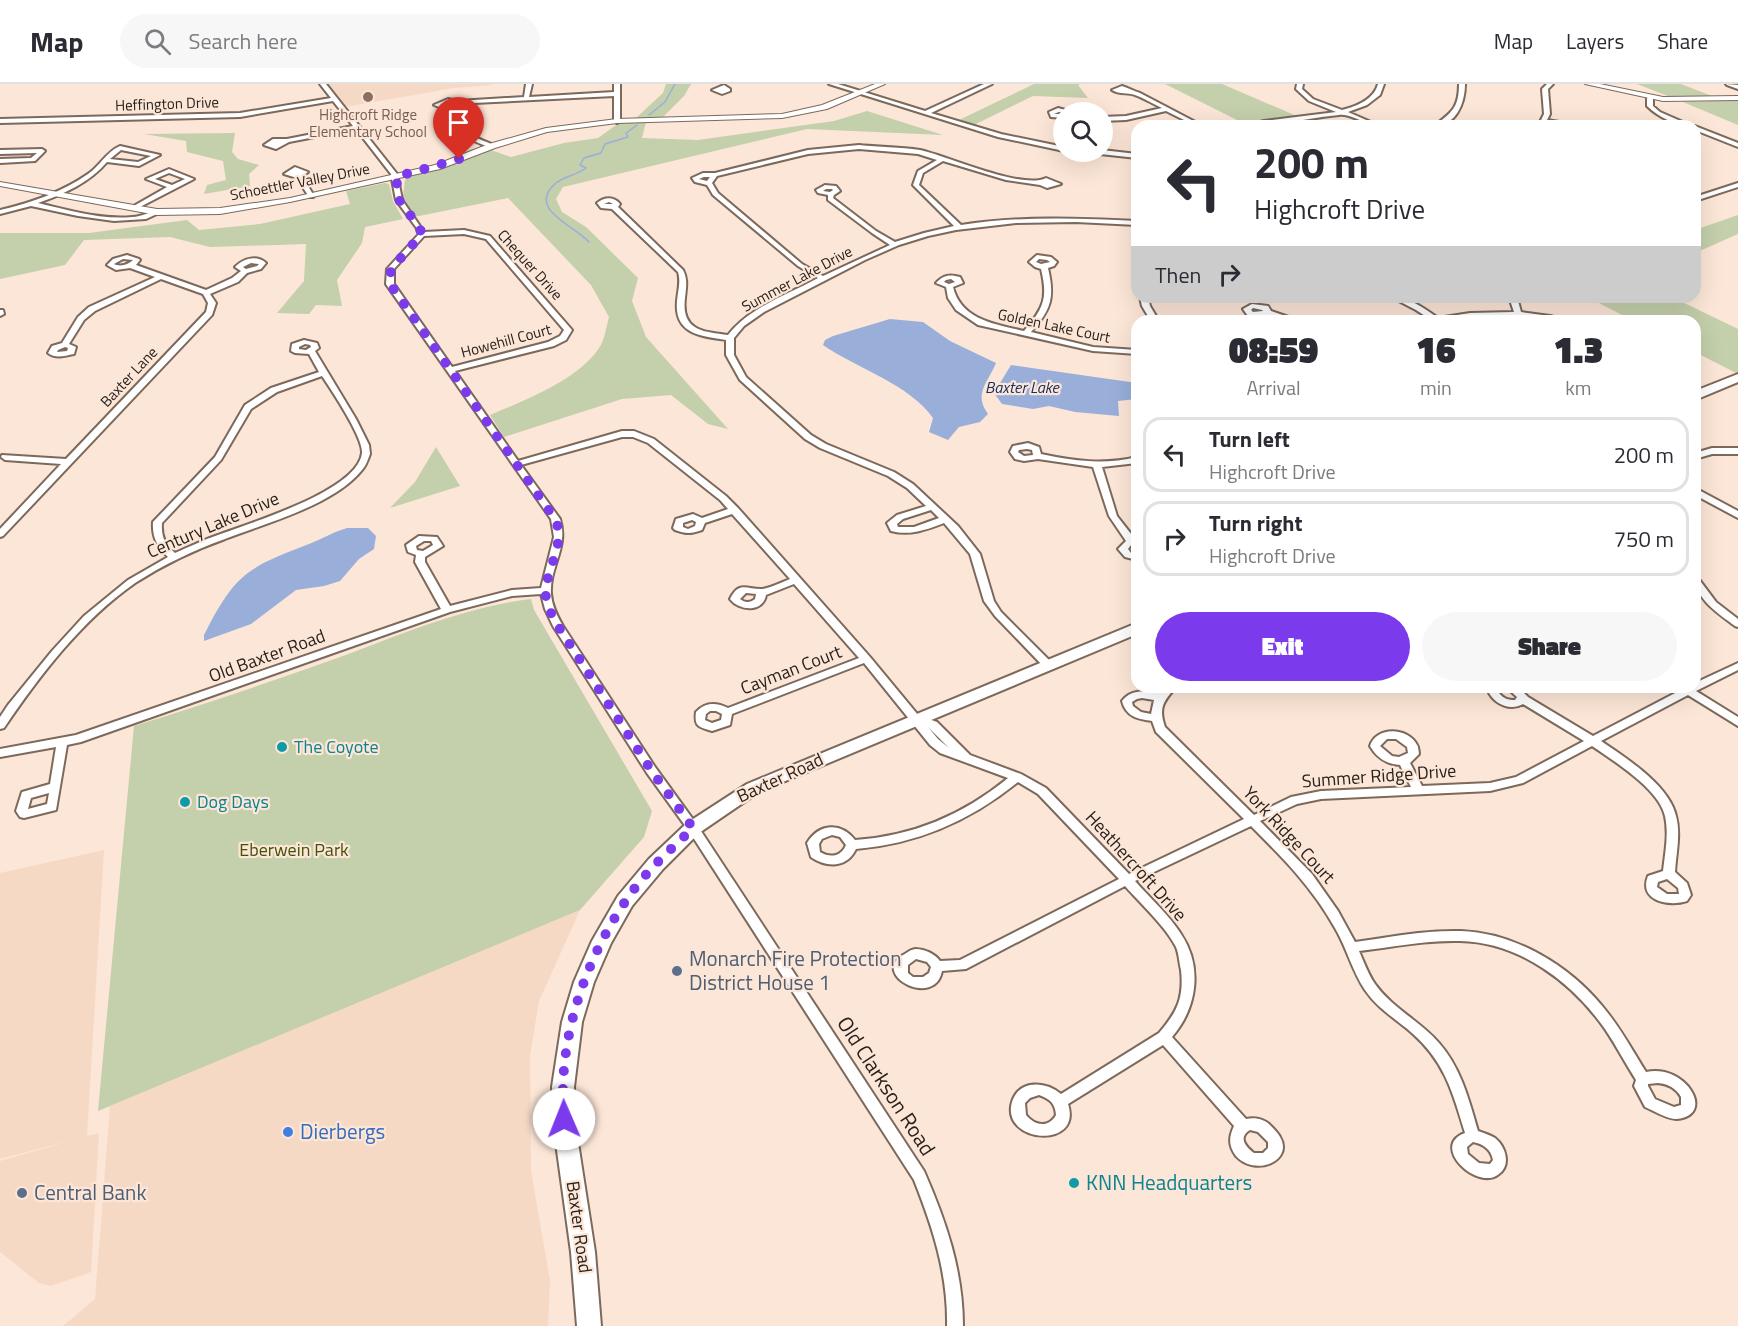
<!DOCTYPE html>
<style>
:root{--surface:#fff;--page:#f7f7f7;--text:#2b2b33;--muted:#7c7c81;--line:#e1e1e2;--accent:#7c3aed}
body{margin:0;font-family:"Titillium Web",sans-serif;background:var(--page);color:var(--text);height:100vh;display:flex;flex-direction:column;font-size:22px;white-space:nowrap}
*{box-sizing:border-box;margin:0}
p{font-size:20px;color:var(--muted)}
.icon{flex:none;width:33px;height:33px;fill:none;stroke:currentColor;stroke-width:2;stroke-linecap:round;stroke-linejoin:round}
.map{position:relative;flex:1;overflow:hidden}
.panel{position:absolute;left:1131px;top:231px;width:570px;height:378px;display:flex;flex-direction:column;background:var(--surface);border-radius:18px;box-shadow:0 6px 24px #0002}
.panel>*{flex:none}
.top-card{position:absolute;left:1131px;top:36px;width:570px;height:183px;border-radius:18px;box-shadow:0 6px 24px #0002;background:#fff;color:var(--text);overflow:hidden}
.tools{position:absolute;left:1053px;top:18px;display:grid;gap:12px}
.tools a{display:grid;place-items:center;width:60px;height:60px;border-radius:50%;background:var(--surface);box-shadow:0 6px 24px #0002;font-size:30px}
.pin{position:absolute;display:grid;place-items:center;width:51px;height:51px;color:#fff;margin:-62px -26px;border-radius:50% 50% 50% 0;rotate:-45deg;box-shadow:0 0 6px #0007}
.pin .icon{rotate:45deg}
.me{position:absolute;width:66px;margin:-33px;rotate:359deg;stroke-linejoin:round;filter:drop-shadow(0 0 4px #0008)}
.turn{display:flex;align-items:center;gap:21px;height:126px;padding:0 24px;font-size:27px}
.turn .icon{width:78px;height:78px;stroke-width:2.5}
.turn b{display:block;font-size:42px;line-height:51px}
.then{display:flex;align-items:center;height:57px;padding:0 24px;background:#0003;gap:12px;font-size:22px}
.eta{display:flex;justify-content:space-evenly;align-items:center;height:102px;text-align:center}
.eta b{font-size:36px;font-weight:800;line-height:42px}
.action{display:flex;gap:12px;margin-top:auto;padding:12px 24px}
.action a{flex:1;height:69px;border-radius:36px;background:var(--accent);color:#fff;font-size:24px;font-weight:800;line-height:69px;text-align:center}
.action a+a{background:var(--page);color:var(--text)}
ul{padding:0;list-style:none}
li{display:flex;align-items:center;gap:18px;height:75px;margin:0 12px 9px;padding:0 12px;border:3px solid var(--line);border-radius:18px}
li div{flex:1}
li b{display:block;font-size:22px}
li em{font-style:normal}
header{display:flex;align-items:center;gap:36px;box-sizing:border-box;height:84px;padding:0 30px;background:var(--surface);border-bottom:2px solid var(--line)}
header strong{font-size:28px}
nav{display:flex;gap:33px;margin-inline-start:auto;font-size:21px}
.search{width:420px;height:54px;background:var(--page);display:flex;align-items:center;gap:15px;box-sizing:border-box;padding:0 21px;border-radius:33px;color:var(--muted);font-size:22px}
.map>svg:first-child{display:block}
</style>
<header>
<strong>Map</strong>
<div class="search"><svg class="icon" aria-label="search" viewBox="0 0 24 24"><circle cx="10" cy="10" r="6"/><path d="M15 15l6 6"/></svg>Search here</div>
<nav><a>Map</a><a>Layers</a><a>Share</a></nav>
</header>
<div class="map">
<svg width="1738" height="1242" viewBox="0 0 1738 1242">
<rect width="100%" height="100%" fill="#fce6d7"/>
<path fill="#f5d9c5" d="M326,0h166v1l-38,3 -109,19z
M104,766l-17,286 12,-3 -8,139 -40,14 -12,-3 -39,-31v-91l73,-21 -73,19v-286z
M580,826l-41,91 -9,55 1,114 19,111 -2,45h-485l32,-27 15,-193z"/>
<path fill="#c4cfab" d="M666,0h25l-7,12 -22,22h-26l27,-25z
M1034,0h46l-2,1 10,13 -55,-2 -59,29 -15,-5z
M1165,0h57l77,33 -27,2 -25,6z
M1637,0h44l36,14h-44z
M1738,16v25l-55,-23z
M867,27l76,24 -136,-6 -244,58 -7,12 6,13 24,15 52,51 -6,23 14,36 82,92 -20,-5 -37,-29 -49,4 -118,38 -14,-22c35,-15 88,-35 109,-67 6,-8 7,-21 10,-31l-18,-32 -83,-87 -94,19 -11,-20 2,-17 5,-4 50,-14 31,-12 20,7 53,-14 34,-5 21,-15 27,-1 -4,16 56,2 136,-19z
M235,49l-3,19 6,7 21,6 -10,9 1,12 -46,8 3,-9 19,-5 -3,-19 -36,-9 -1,-11 -42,-7z
M385,99l4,1 4,17 10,18 -38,8 -3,16 -25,37 5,26 -26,-1 -7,9 -32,-1 27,-32 2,-37 -96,3 -40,-10 -86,3 -19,25 -65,14v-46h89l98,-13 12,10 61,-6 90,-20 -4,-13z
M1738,131v19l-43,19v-23z
M1587,213h85l66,32v45l-43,-22v-31h-61z
M436,363l24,39 -70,22 25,-26z
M531,515l3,11 118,201 -8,26 -64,73 -482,201 36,-385c70,-22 140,-45 209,-70 61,-23 122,-49 188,-57z"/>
<path fill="#99afda" d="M890,235l33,3 27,19 46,22c-8,20 -23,30 -8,51l-8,8 -21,5 -11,13 -19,-8 4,-14c-24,-34 -75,-49 -110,-73l2,-5 8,-4z
M1011,281l126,18v16l-19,2 1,15 -44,-4 -26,-6 -16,3 -31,-5 -8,-11z
M347,444h21l8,8 -2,13 -15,10 -19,22 -16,5 -28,4 -45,34 -47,17v-6c31,-61 42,-67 105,-91 13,-5 24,-12 38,-16z"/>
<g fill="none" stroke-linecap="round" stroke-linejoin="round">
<path stroke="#99afda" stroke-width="1.5" d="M649,31l16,-13 10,-18
M589,158c-13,-16 -64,-33 -33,-59 9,-7 21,-8 30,-15l-6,-3 4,-7 17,-5 4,-9 23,-7 -2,-4 11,-8"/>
<defs>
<path id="minor" d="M320,0h6l71,90 5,26 22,32 40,-2 26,6 82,94 -6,10 -12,6 -99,25 63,90 104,-30h12l20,8 72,57 12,12 132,149 48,58 19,7 33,33 51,19 25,14 83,86 115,-55 -88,-87 -4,-11c-14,-2 -26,-4 -30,-20 9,-12 22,-10 36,-8l6,-6h12c-12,14 -18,20 -11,40l89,88 37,-18 30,-6 90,-4 -11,-22c-14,-1 -23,-7 -30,-19 6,-20 38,-19 47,-1 1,0 2,8 2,9l-9,9 12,23 68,-3 26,-6 68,-36 -61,-37c-12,7 -27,1 -34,-11l4,-6h10l-4,6c5,6 9,7 16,7l2,-3 -11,-10h12l10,10 65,39 88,-46 -3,-3h17v-4l43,-20v7l-42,21 42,26v9l-50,-31 -87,46c25,17 68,44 75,75 5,18 0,38 -1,56l12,11 4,12 -4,6c-18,6 -49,0 -39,-25l15,-5c2,-18 6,-37 2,-55 -6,-27 -51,-55 -73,-70l-69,37 -33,8 -169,8 -24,5 -37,17 52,53 26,37 17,31c35,-5 70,-12 106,-11 54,2 108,34 142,76 17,20 29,43 43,65 40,-9 71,44 30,47 -9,0 -22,-8 -31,-12l-11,-21 2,-6c-11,-17 -20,-35 -31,-51 -33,-47 -86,-87 -145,-88 -34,-1 -67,6 -101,10 5,11 9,23 16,33 17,24 45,37 64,59 22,25 30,57 39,88 6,2 12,4 17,7 11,9 16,27 4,36 -21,18 -70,-28 -34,-41 -12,-40 -20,-71 -53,-100 -16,-14 -35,-25 -47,-43 -13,-19 -18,-42 -30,-62 -23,-41 -51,-69 -84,-102l-116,55c15,17 34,34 46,53 22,33 16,74 -9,103l74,82c9,-2 19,0 25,7 3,3 7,7 9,11 14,24 -25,40 -44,19 -8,-11 -7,-19 -2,-30l-71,-81 -95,59c15,46 -68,39 -56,-2 7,-23 34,-21 49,-8l98,-61c18,-21 25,-35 22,-63 -2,-8 -2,-16 -5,-23 -10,-20 -35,-43 -51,-61l-159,83 -24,2c-7,38 -72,4 -39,-16 4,-2 8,-6 13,-6 9,0 19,5 24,12l20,-1 159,-81 -81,-85 -20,-12c-48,39 -101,62 -162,67 -9,19 -29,19 -45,8l-4,-14c12,-20 34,-21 48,-3 58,-4 108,-25 153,-62l-68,-25 -10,-8 -66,-82 -132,51 -2,11 -18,6c-13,-4 -18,-4 -16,-19 9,-10 20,-10 32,-4l131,-50 -65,-74 -28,11c-3,18 -27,16 -36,4 9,-18 16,-10 31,-10 8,0 21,-7 29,-10l-58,-65 -27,9 -3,7c-11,4 -16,4 -27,0l-2,-2 3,-9 17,-5 9,4 26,-9 -8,-9 -72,-57 -15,-6h-11l-101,28 39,54c9,29 -11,48 -9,75 1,12 6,22 12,32l92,141 42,58 227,346c22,50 39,100 39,155h-16c1,-52 -14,-98 -33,-146l-225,-349 -42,-58 -94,-147 -8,-17 -4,-15 -29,2 -62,16 -369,130 -14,3 -11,65 -32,8 -4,-1 -4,-6 6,-19 28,-8 6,-37 -56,10v-8l76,-14 365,-126 -26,-47 1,-7 -8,-3 -2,-7 13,-9 18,1 6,9 -18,11v5l25,44 62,-16 29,-2 13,-51 -3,-18 -165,-235 1,-15 32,-35 -3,-7 -20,-27 -5,-26 -35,-45 -67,13 -13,7 -12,-4 9,-6h14l66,-13 -20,-25 -93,16 -240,6v-4l240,-6 91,-15zM464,150l22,5 78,91 -4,6 -12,6 -96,25 -58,-83v-15l30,-33zM692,436l4,2 -1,4 -7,3 -5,-2v-4zM424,457h7l2,4 -10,6 -6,-1 -1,-4zM746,509l10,1 -1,5c-5,4 -10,4 -15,0zM1142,614l12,2 -3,14 -10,-2 -8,-6 -1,-4 5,-3zM710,627h6l6,3 -1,6 -9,3 -7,-3 1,-6zM928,643l21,21 -11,-9zM1387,655h9l11,8 1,6 -9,4 -7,-1 -12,-10zM49,709l-2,11 -19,5 3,-11zM832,751l8,2 6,8c-5,12 -16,13 -26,7l-1,-8 3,-5zM1667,795l11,9 1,6h-12l-10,-7 1,-5zM916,875l11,3 4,5 -2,6 -6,4h-10l-5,-4v-8zM1658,999c10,1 18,5 23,14v8l-7,2 -19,-8 -7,-13v-2zM1039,1011c11,4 16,8 17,20 -7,13 -21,11 -30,0l-1,-12 5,-5zM1250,1046l8,2 10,10v6l-5,5h-9c-9,-7 -16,-16 -4,-23zM1473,1058c10,2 18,7 20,18l-3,4 -11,-1 -11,-9 -1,-7z
M526,0h6l-3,13 85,-5v-8h6v37l-3,2 -3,-2v-25l-140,7 -15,2 -9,4c2,21 27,29 44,36l1,1 -3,2c-18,-6 -45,-17 -48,-39l-10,-4 14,-6 10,2 66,-4zM448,19l4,1 -5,2 -4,-1z
M829,0h9l87,27 59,-27h8l-61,29 70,21 63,13v4l-66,-14z
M1297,0h6l-1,5 11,10 29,11c16,-4 32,-11 36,-26h6l-4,11 -13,10 -19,7 32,14c-14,0 -29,-13 -41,-11 -31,3 -62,11 -94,11l19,-5 72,-9 -27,-11 -13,-12z
M1459,0h6c0,19 -9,42 -31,42 18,-14 25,-18 25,-42z
M1547,0h6l-5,5 2,25 -3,6 37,6 -39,-3 -1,3h-6l6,-12 -2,-25z
M1726,0l12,1v4l-11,-4z
M724,1l6,4v2l-8,3 -10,-4z
M1122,2c7,2 11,5 18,7l63,33h-7l-30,-15 -40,9 -24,1v-4l24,-1 36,-8c-9,-4 -18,-10 -27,-13 -8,-3 -15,0 -23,-5z
M1650,12l3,2v8l7,6 32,14c-15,0 -34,-9 -45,-20v-8z
M1058,24l11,3 1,1h-11l-5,2h10v4l-13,-1 -2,-5z
M1695,42l43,17v4l-43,-17z
M859,61c20,2 41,2 61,5 28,6 102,40 126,28l15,6 -14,4 -7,-3 -34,-5 -63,-19 -20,12 -4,12 42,40c58,-9 117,-7 176,-4v4l-61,-3 -60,1 -60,7 -28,6 -29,9 -34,15 -101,52 -20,14 -10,12v17l12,22 65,58 15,9 68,28 19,12 45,42 22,28 14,47 7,11 51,51 1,2 -1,2h-8l-49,-51 -11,-15 -14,-47 -26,-31c-18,7 -34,13 -53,8l-4,-8 10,-8 29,-9 -19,-18 -19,-12 -68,-28 -15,-9 -65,-59 -14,-25v-15c-26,-4 -52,-6 -49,-39 1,-11 4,-19 1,-29l-66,-63 -11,-1 -4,-5c7,-6 17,-7 23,1l-2,3 65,63c5,10 3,17 2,28 -4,32 17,34 43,37 22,-28 59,-40 90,-57l-20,-12 -85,-71 -6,-10 -12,-3 -3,-4 11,-5h12l93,-23zM859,65l59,5 19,6 -19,11 -5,14 41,41 -30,7 -29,9 -19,-11 -43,-33 1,-3 6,-4 -4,-5 -11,-1 -9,5 2,3 10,2v5l44,33 18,12 -67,31 -21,-12 -84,-71 -6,-10 5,-7 91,-22zM704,93h6l-3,4 -8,-2zM826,105h6l1,1 -3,2 -7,-1zM609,118l4,2h-9zM931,426l8,8 -25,9h-16l-1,-3 6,-5z
M120,62l40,9 -21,11 -32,-4c-18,21 -43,32 -69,41 30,7 63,17 94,14 10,0 18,-6 27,-6v2l-13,6 -32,2 -36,-5 -47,-10 -31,8v-4c31,-7 62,-18 88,-36 12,-8 18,-22 32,-28zM121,66l30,6 -13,6 -28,-3z
M0,66l42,-1 3,2 -10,10 -35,2v-4l31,-1 6,-5 -37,1z
M1102,66l35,4v4l-37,-4 -3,-2z
M295,83l13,5 -6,4 12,20 -1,1h-4l-12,-19 -13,-4z
M169,85l25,10 -58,30h-4v-2l35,-20 -21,-8zM169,89l16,6 -13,6 -17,-6z
M1738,99v4l-43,14v-4z
M127,171l12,4 1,1 -4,5 70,25 26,-12 9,-7 -6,-4c9,-9 22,-12 31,-4l-5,6 -14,4 -9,9 -28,12 6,9 -4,12 -209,221 -3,1v-8l61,-65 -56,-4 -4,-3 1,-2 64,4 140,-147 2,-9 -5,-9 -42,-15 -66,32 -11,9 -15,24 7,3 -2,7c-10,2 -18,5 -26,-1l4,-7 10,-3 16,-26 11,-10 66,-30 -25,-9 -14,2 -9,-5 6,-6zM123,175l10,1c-5,5 -13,7 -19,4zM251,179l8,1 -2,2 -11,3 -3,-2zM65,263l3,1 -1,3 -10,1 1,-2z
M1037,171l14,2 6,5 -3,4 -6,2c7,30 3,42 -17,64l62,15 44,3v4l-44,-3 -115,-26 -22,-15 -8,-12 -2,-11 -10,-4c7,-8 14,-9 24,-6l3,6 -10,4c8,33 42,37 71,44 20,-23 24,-33 17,-62l-6,-2 -6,-5zM1039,175l8,1 3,2 -9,2 -5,-2zM951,195l4,3 -6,2 -5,-2 2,-2z
M1140,213h8l2,9 9,15h-8l-9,-15z
M1391,213c18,0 33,11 47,21l32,-5 44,-1 -5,-15h8l4,15 29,4 20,5 -68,-5 -69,5 -17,-11z
M1252,220l16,2 3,5 29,10h-12l-20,-6 -20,1 -5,-7zM1253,224l9,2 1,1 -10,1 -2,-2z
M0,226h3l1,4 -4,2z
M304,256l13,3 2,5 -4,3 41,68 13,26 1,9c-2,5 -4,12 -8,16 -28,35 -96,53 -137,69 -31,11 -62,26 -90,44 -53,37 -95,92 -131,145l-4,1v-12l8,-12 44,-54 32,-35 44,-36 40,-23c-11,-11 -16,-20 -15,-35l62,-65 30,-52 26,-17 48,-16 -10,-18 -14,-1 -4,-2 1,-7zM305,260l5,1 1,2 -5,3 -7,-1v-2zM322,292c10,15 41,61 40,77 -4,38 -113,70 -144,82 -15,5 -29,12 -43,18 -10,-9 -14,-16 -13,-30l59,-63 30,-51 26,-17z
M1028,359l11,4 2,7c33,7 63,11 96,3v6l-35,4 15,49 18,23h2v6h-6l-3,4 3,4 6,1v6l-12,-3 -7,-8 8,-8 -17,-25 -16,-49 -55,-8 -14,2 -9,-2 -5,-7 3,-6zM1027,365l5,1 1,5 -9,1 -6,-4 1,-2z
M1712,364h26v6h-26l-17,5v-6z
M1695,404l43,23v7l-43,-23z
M1695,493l3,1 18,24 22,17v8l-3,-1c-16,-12 -40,-27 -40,-49z"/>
<path id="tertiary" d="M875,0h10l-58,25 -45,9 -165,5 -70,9 -52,16 -55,21 -150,33 -70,12 -63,1 -157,-29v-4l157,27 63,-1 70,-10 145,-33 54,-21 57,-16 71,-9 165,-5 40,-9z
M1585,0h15l63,13 75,-1v4l-75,1z"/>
<path id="secondary" d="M1738,290v8l-43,18v-9z
M1137,539v11l-378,158 -60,41 -36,36 -31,37 -21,37 -17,39 -12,40 -8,65 3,49 18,116 6,74h-24l-6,-74 -16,-116 -3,-49 10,-65 12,-40 18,-41 26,-45 31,-37 38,-36 60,-39z"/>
</defs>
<use href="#minor" stroke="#7c695b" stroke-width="4"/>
<use href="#tertiary" stroke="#7c695b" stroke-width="2"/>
<use href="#secondary" stroke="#7c695b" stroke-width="4"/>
<use href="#minor" fill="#fff" fill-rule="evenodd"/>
<use href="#tertiary" fill="#fff" fill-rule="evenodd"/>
<use href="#secondary" fill="#fff" fill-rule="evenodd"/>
</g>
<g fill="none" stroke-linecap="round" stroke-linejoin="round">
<path stroke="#7c3aed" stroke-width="10" stroke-dasharray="0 18" d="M459,75l-63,18 3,23 20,27 3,7 -31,35 -1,15 165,235c11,24 -7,46 -9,70 -2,14 6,26 12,37l93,144 42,58c-24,23 -50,46 -68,74 -42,62 -68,142 -61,217"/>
</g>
<circle fill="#8d6e63" stroke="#fce6d7" stroke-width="2" cx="368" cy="13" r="6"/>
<g fill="#0f9aa8" stroke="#fce6d7" stroke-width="2">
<circle cx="282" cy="663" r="6"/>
<circle cx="185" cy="718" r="6"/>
<circle cx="1074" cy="1099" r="6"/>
</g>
<g fill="#5c6f8a" stroke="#fce6d7" stroke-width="2">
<circle cx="677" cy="887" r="6"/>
<circle cx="22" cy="1109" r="6"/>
</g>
<circle fill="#3f7fe0" stroke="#fce6d7" stroke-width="2" cx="288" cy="1048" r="6"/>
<g text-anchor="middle" stroke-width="4.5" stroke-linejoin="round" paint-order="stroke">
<g font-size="15" fill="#29211c" stroke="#fce6d7">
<text transform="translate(167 20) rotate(-2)" y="5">Heffington Drive</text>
<text transform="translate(300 98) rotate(-11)" y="5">Schoettler Valley Drive</text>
<text transform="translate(530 181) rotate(48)" y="5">Chequer Drive</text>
<text transform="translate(797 195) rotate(-28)" y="5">Summer Lake Drive</text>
<text transform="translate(1054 242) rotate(12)" y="5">Golden Lake Court</text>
<text transform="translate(506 257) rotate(-15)" y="5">Howehill Court</text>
<text transform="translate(129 293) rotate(-47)" y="5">Baxter Lane</text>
</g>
<g font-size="15" fill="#785e54" stroke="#fce6d7">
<text x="368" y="36">Highcroft Ridge<tspan x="368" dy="17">Elementary School</tspan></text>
</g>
<g font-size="16" font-style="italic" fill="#182f63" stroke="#fce6d7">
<text x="1022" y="309">Baxter Lake</text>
</g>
<g font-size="18" fill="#29211c" stroke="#fce6d7">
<text transform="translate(213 441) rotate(-23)" y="6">Century Lake Drive</text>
<text transform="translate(267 572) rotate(-20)" y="6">Old Baxter Road</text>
<text transform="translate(791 586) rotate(-21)" y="6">Cayman Court</text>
<text transform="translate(1379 692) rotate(-4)" y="6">Summer Ridge Drive</text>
<text transform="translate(780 694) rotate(-25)" y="6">Baxter Road</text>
<text transform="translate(1289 751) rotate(47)" y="6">York Ridge Court</text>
<text transform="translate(1136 782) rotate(48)" y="6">Heathercroft Drive</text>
<text transform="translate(579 1143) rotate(82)" y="6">Baxter Road</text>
</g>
<g font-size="18" fill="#0d838f" stroke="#fce6d7" text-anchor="start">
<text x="294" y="669">The Coyote</text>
<text x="197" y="724">Dog Days</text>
</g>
<g font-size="18" fill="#425205" stroke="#fce6d7">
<text x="294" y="772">Eberwein Park</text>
</g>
<g font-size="21" fill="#4e5e75" stroke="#fce6d7" text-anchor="start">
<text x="689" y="882">Monarch Fire Protection<tspan x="689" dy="24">District House 1</tspan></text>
<text x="34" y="1116">Central Bank</text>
</g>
<g font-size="21" fill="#29211c" stroke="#fce6d7">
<text transform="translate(886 1002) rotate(57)" y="7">Old Clarkson Road</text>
</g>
<g font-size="21" fill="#366cbe" stroke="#fce6d7" text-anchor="start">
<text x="300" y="1055">Dierbergs</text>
</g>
<g font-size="21" fill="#0d838f" stroke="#fce6d7" text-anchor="start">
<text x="1086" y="1106">KNN Headquarters</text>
</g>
</g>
</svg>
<div class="tools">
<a><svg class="icon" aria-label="search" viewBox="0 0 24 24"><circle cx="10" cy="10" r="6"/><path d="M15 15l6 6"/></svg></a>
</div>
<div class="pin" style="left:459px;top:75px;background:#d93025"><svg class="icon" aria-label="arrive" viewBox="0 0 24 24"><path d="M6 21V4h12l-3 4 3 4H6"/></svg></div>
<svg class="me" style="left:564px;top:1035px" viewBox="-20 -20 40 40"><circle r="19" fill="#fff"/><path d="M0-13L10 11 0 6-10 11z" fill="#7c3aed"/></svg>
<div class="top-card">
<div class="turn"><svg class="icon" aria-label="left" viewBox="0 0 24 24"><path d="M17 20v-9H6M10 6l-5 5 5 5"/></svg><div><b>200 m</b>Highcroft Drive</div></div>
<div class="then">Then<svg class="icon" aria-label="right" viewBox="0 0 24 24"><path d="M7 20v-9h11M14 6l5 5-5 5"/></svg></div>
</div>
<section class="panel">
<div class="eta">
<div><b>08:59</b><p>Arrival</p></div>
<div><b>16</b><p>min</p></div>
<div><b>1.3</b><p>km</p></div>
</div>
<ul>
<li><svg class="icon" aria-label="left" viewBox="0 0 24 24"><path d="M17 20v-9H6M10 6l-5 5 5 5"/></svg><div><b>Turn left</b><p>Highcroft Drive</p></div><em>200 m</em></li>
<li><svg class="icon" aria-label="right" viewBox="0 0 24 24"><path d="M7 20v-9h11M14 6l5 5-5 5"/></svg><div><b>Turn right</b><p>Highcroft Drive</p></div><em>750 m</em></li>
</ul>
<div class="action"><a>Exit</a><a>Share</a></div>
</section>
</div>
